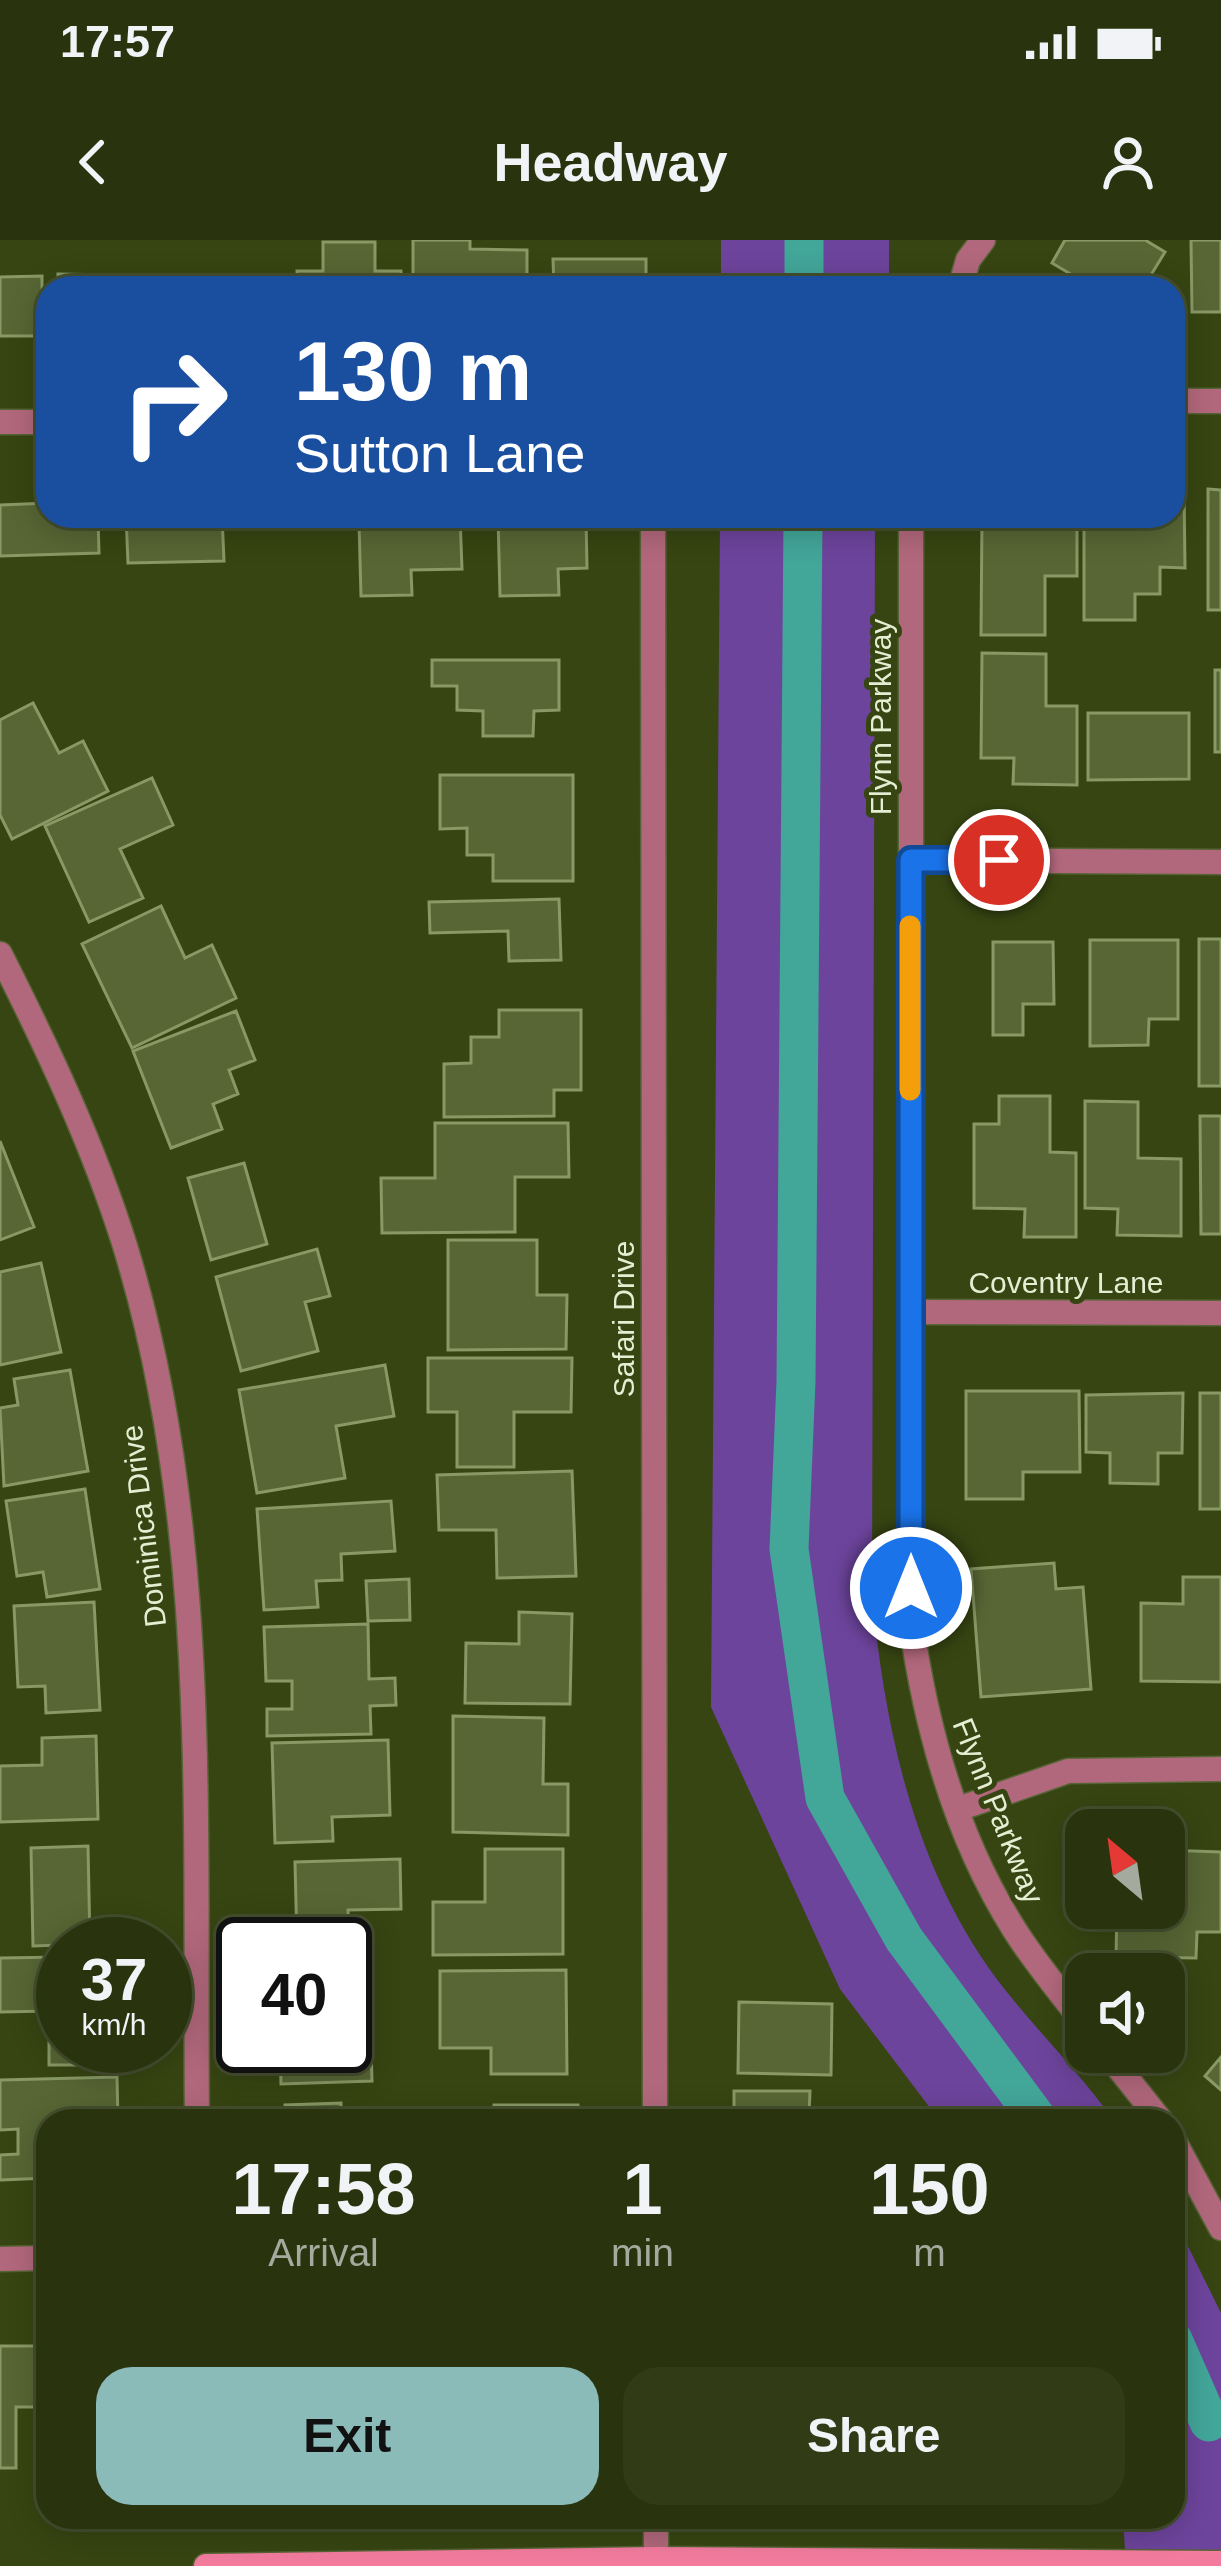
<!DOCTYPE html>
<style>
:root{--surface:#29340e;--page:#313c17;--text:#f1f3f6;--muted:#a5aa9e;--line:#454f2e;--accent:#8bbbb9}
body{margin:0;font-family:Helvetica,sans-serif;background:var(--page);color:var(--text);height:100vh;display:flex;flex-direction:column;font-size:45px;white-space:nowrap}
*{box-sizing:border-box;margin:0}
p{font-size:39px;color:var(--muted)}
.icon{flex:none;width:66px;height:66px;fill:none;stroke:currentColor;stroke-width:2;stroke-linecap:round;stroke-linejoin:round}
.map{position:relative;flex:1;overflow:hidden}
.side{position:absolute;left:36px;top:1869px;width:1149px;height:420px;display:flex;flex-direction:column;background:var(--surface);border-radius:36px;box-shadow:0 6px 30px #0003,0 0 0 3px var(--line)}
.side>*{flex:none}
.top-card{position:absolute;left:36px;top:36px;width:1149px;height:252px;border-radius:36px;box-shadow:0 6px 30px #0003,0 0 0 3px var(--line);background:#1a4fa0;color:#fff;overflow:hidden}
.needle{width:78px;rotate:331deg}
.tools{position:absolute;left:1065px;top:1569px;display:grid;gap:24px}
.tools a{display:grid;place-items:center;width:120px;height:120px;border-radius:24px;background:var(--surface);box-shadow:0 6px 30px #0003,0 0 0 3px var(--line);font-size:60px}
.speed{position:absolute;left:36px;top:1677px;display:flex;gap:24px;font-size:60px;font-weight:700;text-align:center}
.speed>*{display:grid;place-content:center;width:156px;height:156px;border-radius:50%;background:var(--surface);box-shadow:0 6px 30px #0003,0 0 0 3px var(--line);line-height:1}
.speed small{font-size:30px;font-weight:400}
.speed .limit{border:6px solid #111;border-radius:18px;background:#fff;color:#111}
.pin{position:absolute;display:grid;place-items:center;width:102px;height:102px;color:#fff;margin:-51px;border:6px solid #fff;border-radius:50%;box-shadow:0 3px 12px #0007}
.me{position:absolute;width:132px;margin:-66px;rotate:0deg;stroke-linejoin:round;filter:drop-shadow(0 0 9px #0008)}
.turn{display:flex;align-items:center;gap:42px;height:252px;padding:0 60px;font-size:54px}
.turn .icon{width:156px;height:156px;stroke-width:2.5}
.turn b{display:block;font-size:84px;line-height:102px}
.eta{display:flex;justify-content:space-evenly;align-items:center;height:204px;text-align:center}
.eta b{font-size:72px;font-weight:800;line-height:84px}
.action{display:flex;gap:24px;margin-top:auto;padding:24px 60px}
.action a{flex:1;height:138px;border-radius:36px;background:var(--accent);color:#111;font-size:48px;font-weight:800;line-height:138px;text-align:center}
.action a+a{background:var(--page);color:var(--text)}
.status{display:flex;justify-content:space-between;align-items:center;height:84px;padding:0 60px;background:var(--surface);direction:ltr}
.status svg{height:33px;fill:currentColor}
header{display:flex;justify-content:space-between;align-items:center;height:156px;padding:0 60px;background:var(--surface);font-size:54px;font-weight:800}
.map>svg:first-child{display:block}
</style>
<div class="status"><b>17:57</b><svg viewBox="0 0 49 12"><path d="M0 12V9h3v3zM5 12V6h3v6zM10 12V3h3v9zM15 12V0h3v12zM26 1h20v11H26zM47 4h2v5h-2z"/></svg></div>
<header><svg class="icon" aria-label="back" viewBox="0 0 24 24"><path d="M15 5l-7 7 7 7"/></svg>Headway<svg class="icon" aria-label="person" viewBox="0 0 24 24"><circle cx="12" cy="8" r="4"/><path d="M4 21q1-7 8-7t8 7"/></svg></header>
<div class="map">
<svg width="1221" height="2326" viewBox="0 0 1221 2326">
<rect width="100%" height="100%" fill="#374512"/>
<path fill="#6d449c" d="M721,0h168v48h-168z
M720,276h155l-3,1079c13,134 42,272 124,383 37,49 82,92 118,143h-174l-100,-132 -129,-282z
M1173,1976l48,97v253h-95l-3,-49h50z"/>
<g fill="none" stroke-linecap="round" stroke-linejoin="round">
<path stroke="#42a699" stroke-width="39" d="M804,0v48
M803,276l-7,865 -7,168 36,249 79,141 135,182
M1173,2100l36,82"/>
</g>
<path fill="#576634" stroke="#889965" stroke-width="3" d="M413,0h57v9l57,1v38h-114z
M1065,0h80l20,12 -22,36h-49l-42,-25z
M1191,0h30v72h-29z
M323,2h52v29h26v17h-103l-1,-17h26z
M553,19h93v29h-92z
M58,34l107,2v12h-107z
M42,36v60h-42v-59z
M183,40h93v8h-92z
M1173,249h11l1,79 -25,-1v27h-25v26h-51v-104h89z
M1208,249l13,1v120h-13z
M48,263v13h50l1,37 -99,3v-51z
M126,276h96l2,45 -96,2z
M385,276h75l2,53 -51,1 1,25 -51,1 -2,-74h26z
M498,276l88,1 1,51 -29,1 1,26 -59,1z
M1014,276h63v60h-32v59h-64l1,-118z
M982,413l64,1v52h31v79l-64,-1 1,-26h-33z
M432,420h127v50l-25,1 -1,25h-50v-25l-26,-1v-24h-25z
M1215,430h6v82h-6z
M33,463l26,50 24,-12 25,50 -96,48 -12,-24v-95z
M1088,473h101v66l-101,1z
M440,535h133v106h-80v-26h-26v-27l-27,1z
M152,538l21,47 -53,24 23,49 -54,24 -44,-96z
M559,659l2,61 -52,1 -1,-30 -78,2 -1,-31z
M161,666l24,52 27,-13 24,53 -104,50 -50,-104z
M1199,699h22v147h-22z
M1090,700h88v79h-29l-1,26 -58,1z
M993,702h60l1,62h-31v31h-30z
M499,770h82v80h-27v26l-110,1v-53l27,-1v-26h28z
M236,771l19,49 -26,10 9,24 -25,10 9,25 -51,19 -38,-97z
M999,856h51v56l26,1v84h-52l1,-28 -51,-1v-84h25z
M1085,861l53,1v56l43,1v77l-64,-1 1,-26 -33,-1z
M1200,876h21v118h-20z
M435,883h133l1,54h-54v55l-133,1 -1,-55h54z
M0,901l34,86 -34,13z
M244,923l23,81 -56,16 -23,-82z
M448,1000h89v55h30l-1,54 -118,1z
M317,1009l13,47 -25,6 13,49 -77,20 -25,-94z
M41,1023l20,89 -61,13v-93z
M428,1118h144l-1,54h-57v55h-57v-55h-29z
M385,1125l9,51 -58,10 9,52 -88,15 -18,-103z
M70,1130l18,101 -84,15 -4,-78 18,-3 -4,-26z
M966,1151h113l1,81h-57v27h-57z
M1183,1153l-1,60h-24v31l-48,-1v-30l-24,-1v-57z
M1200,1153h21v116h-21z
M572,1231l4,105 -79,2 -1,-48h-57l-2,-55z
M85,1249l15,100 -53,8 -4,-25 -26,4 -11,-75z
M391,1261l4,50 -54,3 1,26 -26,1 2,26 -54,3 -7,-101z
M1054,1323l2,26 27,-2 8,102 -110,8 -10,-128z
M1183,1337h38v105l-80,-1v-78l42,1z
M409,1339l1,41 -42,1 -2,-40z
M94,1362l6,108 -54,3 -1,-27 -27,1 -4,-81z
M519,1372l53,2 -2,90 -105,-1 1,-60 53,1z
M368,1384l1,55 26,-1 1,27 -26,1 1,28 -104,2v-27h25v-28h-26l-2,-54z
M453,1476l91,2 -1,66h25v51l-115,-3z
M96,1496l2,83 -98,3v-56l42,-1v-27z
M388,1500l2,75 -58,2 1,24 -58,2 -3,-100z
M88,1606l2,98 -57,2 -2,-98z
M485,1609h78v105l-130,1v-53h52z
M1164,1610l57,2v80h-24l-1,26 -80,-1 1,-49h47z
M400,1619l1,50 -53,1 2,50h-5v-16h-48l-2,-82z
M63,1717v89h45v19h-59v-54l-49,1v-54z
M566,1730l1,104h-76v-26h-51v-77z
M739,1762l93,2 -1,71 -93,-2z
M370,1763l2,78 -91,3 -1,-38h65v-42z
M1221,1817v33l-16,-14z
M117,1837l1,44h-70v57l-48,2v-25l18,-1v-25l-18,1v-50z
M734,1851h76l-1,25h51v5h-126z
M341,1863v18h-55l-1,-16z
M494,1865h84v16h-84z
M0,2106h48v61h-32v61h-16z"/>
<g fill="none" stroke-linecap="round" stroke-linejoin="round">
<defs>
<path id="minor" d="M0,182h48
M653,276l2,1605
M911,620l310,2
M0,714c48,95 93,190 125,292 86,280 69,585 72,875
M911,1072l310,1
M958,1569l110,-38 153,-2
M0,2019l48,-1
M656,2277v42"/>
<path id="tertiary" d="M960,48l8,-28 15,-20
M1173,161h48
M911,276v1106c15,107 45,215 103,307 21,34 48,65 72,97
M1106,1812l55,69
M1173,1899l48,89"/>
<path id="secondary" d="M206,2326l450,-7 565,4"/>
</defs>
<use href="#minor" stroke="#566335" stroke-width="27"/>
<use href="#tertiary" stroke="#566335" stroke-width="27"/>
<use href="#secondary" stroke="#566335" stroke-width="27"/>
<use href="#minor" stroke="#b2687c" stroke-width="24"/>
<use href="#tertiary" stroke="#b2687c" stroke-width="24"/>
<use href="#secondary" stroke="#f27b9e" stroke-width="24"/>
</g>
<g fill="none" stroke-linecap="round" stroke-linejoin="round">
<defs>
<path id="route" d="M911,1348v-728h88"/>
</defs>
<use href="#route" stroke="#114b97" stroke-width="30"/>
<use href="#route" stroke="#1a73e8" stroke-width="21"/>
<path stroke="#f59e0b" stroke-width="21" d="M910,686v164"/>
</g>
<g text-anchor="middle" stroke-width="10" stroke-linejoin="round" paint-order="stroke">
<g font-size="30" fill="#e5eed3" stroke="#374512">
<text transform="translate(881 477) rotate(-90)" y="10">Flynn Parkway</text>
<text x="1066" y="1053">Coventry Lane</text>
<text transform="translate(624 1079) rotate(-90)" y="10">Safari Drive</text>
<text transform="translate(144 1286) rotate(-97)" y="10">Dominica Drive</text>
<text transform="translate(998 1571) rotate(68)" y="10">Flynn Parkway</text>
</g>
</g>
</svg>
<div class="tools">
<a><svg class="needle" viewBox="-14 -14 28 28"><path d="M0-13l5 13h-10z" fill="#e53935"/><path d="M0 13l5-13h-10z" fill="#a5aa9e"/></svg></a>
<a><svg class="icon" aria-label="sound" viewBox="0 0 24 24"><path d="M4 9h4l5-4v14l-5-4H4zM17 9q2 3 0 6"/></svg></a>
</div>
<div class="speed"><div>37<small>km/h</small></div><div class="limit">40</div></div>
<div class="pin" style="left:999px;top:620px;background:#d93025"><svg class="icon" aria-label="arrive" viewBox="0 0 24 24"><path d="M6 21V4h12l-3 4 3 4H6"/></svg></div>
<svg class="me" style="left:911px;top:1348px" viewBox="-20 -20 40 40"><circle r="17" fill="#1a73e8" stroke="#fff" stroke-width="3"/><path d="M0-11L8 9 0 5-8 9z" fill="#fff"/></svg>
<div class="top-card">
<div class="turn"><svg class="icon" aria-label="right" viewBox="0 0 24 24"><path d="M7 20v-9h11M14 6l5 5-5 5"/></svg><div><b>130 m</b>Sutton Lane</div></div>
</div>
<section class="side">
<div class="eta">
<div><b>17:58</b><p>Arrival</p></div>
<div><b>1</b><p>min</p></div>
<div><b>150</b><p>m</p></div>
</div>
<div class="action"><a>Exit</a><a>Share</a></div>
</section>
</div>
